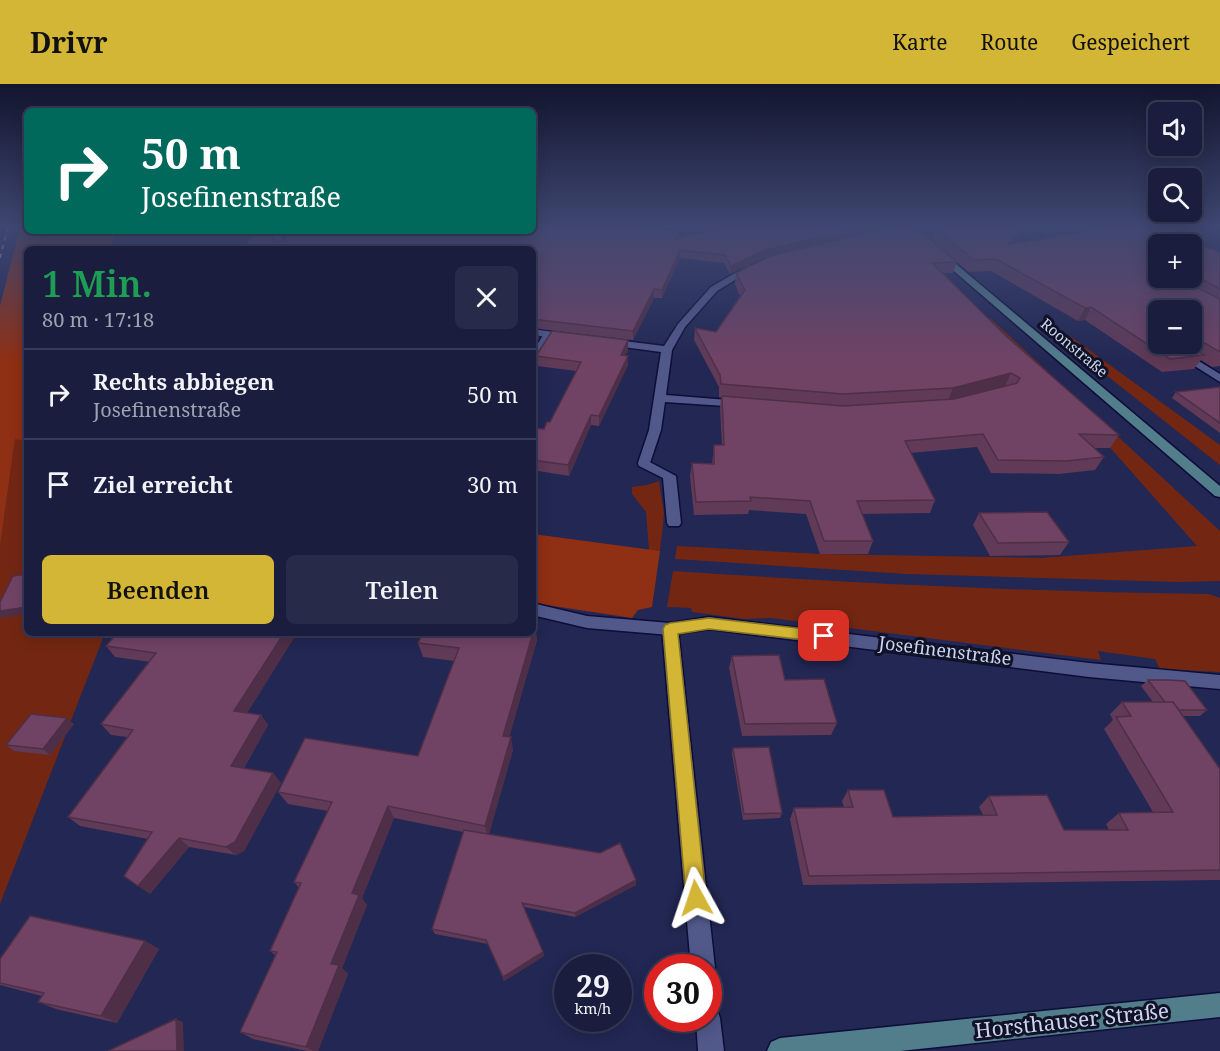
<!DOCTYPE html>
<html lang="de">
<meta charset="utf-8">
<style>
:root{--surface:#1a1d3e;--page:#272a49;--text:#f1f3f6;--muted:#9fa2b0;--line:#383b58;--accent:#d3b635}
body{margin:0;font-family:"Noto Serif",serif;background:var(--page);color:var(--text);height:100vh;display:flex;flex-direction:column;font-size:22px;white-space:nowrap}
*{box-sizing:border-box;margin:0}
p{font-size:20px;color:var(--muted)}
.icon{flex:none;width:33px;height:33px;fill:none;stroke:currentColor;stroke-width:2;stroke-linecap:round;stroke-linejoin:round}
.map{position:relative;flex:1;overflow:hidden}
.panel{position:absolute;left:24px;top:162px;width:512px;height:390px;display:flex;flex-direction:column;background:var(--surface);border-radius:9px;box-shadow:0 3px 15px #0003,0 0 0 2px var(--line)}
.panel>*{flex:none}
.banner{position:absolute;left:24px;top:24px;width:512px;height:126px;border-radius:9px;box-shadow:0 3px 15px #0003,0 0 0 2px var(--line);background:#00695c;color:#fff;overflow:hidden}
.tools{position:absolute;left:1148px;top:18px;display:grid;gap:12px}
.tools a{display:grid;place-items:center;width:54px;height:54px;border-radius:9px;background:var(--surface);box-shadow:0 3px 15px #0003,0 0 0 2px var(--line);font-size:30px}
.speed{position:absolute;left:554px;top:870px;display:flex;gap:12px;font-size:30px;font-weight:700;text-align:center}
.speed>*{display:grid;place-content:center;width:78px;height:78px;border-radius:50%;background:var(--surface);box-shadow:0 3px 15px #0003,0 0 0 2px var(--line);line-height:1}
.speed small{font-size:15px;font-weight:400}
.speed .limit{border:9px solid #d22;background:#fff;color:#111}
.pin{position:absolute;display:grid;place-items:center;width:51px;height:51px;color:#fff;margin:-26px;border-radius:12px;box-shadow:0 3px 9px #0006}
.me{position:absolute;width:66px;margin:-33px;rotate:355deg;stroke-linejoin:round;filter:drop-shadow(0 0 4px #0008)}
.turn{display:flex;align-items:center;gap:21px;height:126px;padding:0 18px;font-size:27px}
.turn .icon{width:78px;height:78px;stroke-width:2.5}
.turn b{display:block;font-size:42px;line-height:51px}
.round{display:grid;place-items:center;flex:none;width:63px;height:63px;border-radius:9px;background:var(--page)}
.headline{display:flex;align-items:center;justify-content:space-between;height:102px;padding:0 18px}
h1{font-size:36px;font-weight:600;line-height:45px;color:#1e9e55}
.button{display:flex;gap:12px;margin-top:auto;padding:12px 18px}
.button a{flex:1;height:69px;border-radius:9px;background:var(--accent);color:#111;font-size:24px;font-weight:600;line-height:69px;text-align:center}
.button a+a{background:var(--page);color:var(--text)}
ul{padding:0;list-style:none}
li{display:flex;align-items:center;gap:18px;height:90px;padding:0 18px;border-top:2px solid var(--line)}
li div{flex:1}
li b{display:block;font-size:22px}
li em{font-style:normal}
header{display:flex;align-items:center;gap:36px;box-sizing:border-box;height:84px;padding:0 30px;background:var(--accent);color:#111}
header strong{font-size:28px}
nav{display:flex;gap:33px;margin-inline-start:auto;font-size:21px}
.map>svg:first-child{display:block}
</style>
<header>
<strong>Drivr</strong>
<nav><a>Karte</a><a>Route</a><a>Gespeichert</a></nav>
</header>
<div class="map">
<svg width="1220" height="967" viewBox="0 0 1220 967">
<rect width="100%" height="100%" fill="#222753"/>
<path fill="#732713" d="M985,235h6l229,212v50l-42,1 -271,-8 -232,-15 2,-13 143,8 220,4 157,-12 -91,-103z
M1070,252l150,109v20l-162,-128z
M15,354l12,4v191h78l-35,90 3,1 -7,10 -66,170v-357z
M659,397l5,33 -4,37 -11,-1 -3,-38 -14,-18v-7l15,-2z
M673,487c179,12 357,21 536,23l11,4v74l-60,-3 -5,-10 -57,-8 3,9 -330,-42 -27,1 -52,-7 -1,-4 -24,-1z"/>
<path fill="#8f2f14" d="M20,143h7v4h88l-4,18h-84v193l-12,-3 -15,108v-241z
M533,450l127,17 -8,56 -14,3 -6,8 -99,-15z"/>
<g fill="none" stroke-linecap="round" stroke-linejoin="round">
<defs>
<path id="lane" d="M545,248l9,2 -18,30 -4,1v-12z
M1160,260h11l49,30v8z
M644,375l32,17 5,47 -2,3h-10l-2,-3 -4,-45 -24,-12 -1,-3z
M532,519l55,13 83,7 39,-6 380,46 131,12v14l-131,-12 -380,-48 -39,6 -83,-7 -55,-13z"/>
<path id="street" d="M271,147h8l8,18h-8z
M749,181l7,2 -39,24 -32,36 -13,23 -6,45 74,6 6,3 -6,3 -75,-5 -4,28 -12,36h-10l-1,-3 11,-33 12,-78 -53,-7 -5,-3 5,-3 56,7 14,-22 33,-37z
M532,245l37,5 5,3 -5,3 -37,-5z
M670,539l6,1 2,5 37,339 -4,8 -3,2v-10h-17l-29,-339 2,-5z
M708,922l9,3 3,9 4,33h-26l-2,-33h12z"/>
<path id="secondary" d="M903,143h9l308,259v11l-5,-1z
M1220,909v24l-320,34h-133l4,-9 9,-4z"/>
</defs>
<use href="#lane" stroke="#0d0d38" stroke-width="3"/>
<use href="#street" stroke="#0d0d38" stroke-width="3"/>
<use href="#secondary" stroke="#0d0d38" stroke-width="3"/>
<use href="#lane" fill="#51598b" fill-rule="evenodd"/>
<use href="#street" fill="#51598b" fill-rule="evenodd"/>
<use href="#secondary" fill="#527d8b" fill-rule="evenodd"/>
<path stroke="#a0a6c7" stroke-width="2" stroke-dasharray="4.5 4.5" stroke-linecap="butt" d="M0,174l8,-31"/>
</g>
<path fill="#603a57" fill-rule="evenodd" d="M887,144l70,34 -4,11h-10l64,64 112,98 -9,13h-16l10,9 -9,13 -36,4 -68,-1 -14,-26 -66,6 24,47 -5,13 -68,1 11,27 -5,13h-48l-14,-40 -57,-4 -1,4 -54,1 -4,-39 2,-13 20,1 2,-19h8l-2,-36 1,-12h-2v-10l-25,-47 1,-12 21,4 24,-36 -5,-12 1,-11 35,-17 -8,2 -33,16 -6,-11 -44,-5 -18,40h-8l-21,42 -101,-12v-79l-258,-7 12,-1 -5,-10h399l-1,7z
M936,145l77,14 145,1 62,9v113l-8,1 -11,-7 -7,9 -32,3 -77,-52 -7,1 -87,-50 -22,1 -37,-31zM1158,226h33v34h-33z
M628,266l-3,5 3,10 -29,61 -8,-1 -22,51 -37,-6v-42l12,1 6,-7 26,-51 -39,-5 -1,-10z
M1220,303v46l-48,-35 4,-6z
M979,429l90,29 -9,13 -70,1 -17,-31z
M535,542l2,14 -28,97 4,13 -24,84 147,46v5l-61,32 -51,-10 20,49 -40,25 -16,-37 -53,-10 -3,-5 31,-97 -69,-14 -32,80 5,7 -25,63 6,6 -30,77h-11l-54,-12 -13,-7 36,-76 -6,-5 29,-63 -5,-6 34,-71 -40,-7 -10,-12 140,-36 36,-95 -31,-4 -5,-14z
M297,549l-50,80 14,2 7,10 -24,43 29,5 8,10 -37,68 -8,4 -47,-8 -39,47 -2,-55 -68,-13 -12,-9 59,-80 -16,-2 -10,-11 49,-62 -35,-5 -9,-11z
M732,572l53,24 52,43 -6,12 -89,1 -13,-68z
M1148,596l59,30 -7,6h-17l37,53v111l-417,5 -13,-66 4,-11 50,-1 -2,-6 6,-11 45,27 90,-2 -4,-8 10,-11 75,34h45l-3,-6 13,-11 34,-1 -49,-83 9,-9 -3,-6 12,-12h31l-12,-16z
M74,640l-24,31 -36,-4 -8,-6z
M733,664l49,65 -2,5 -37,2 -11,-66z
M145,857l14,8 -42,74 -61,-14 -18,-7 4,-6 -42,-11v-26z"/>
<path fill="#4e2f47" d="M864,143h23v2l-124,29 -33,16 1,-8 34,-16z
M1021,143h5l-23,29 5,-12z
M680,166v8l-18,40v-8z
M654,205v9l-21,42v-9z
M1091,223l-6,13 -7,1 7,-13z
M538,245l1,9 -7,10v-11z
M628,256v10l-7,14v-9z
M628,272v9l-29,61v-10z
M1011,289l-6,13 -57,15 5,-13z
M591,331v10l-22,51 -1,-11z
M27,523v7l-26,4 -1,-1v-6z
M535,542l2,14 -31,109 -3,-13z
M284,549h13l-55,88 -8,-10z
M261,631l7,10 -29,51 -8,-10z
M67,634l7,6 -24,31 -7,-6z
M511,653l2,13 -25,88 -3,-12z
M273,689l8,10 -37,68 -8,4 -10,-8z
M388,722l6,12 -32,80 5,7 -25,63 6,6 -30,77h-5l-7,-4 46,-154z
M179,754l10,9 -39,47 -12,-8z
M636,796v5l-61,32v-4z
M145,857l14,8 -42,74 -16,-7z
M543,868l1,4 -40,25 -1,-4z
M176,935l7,3 1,29h-7z"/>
<path fill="#704365" stroke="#4e2f47" stroke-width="1.5" d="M532,143h109l39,4 -5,8 51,-12h138l-99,23 -34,16 -6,-11 -45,-5 -18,40 -8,-1 -21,42 -101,-12v-70h-289l13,-18h14l4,11 13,-1 -5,-10h250z
M890,143h19l12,5 36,30 -25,1 75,74 112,98 -40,-1 25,23 -38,4 -68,-1 -15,-26 -78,7 30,59 -78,1 16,40h-49l-14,-40 -60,-4 1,4 -55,1 -4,-39 22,1v-19h10l-2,-49 121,10 111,-7 63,-16 3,-5 -9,-5 -58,15 -110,6 -122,-10 -1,-9 -25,-47 21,4 29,-42 -9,-17 37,-18z
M950,143h71l-13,17 73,-11 11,-6h81l13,17h-28v34h33v-31l19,1 10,5v36l-16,-9h-9l1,7 24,12v53l-29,-17v-25h-33v34h27l19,11 -34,4 -79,-52 -6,1 -89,-49 -22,1 -38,-31z
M532,244l6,1 -6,8z
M552,247l76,9 -7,15 7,1 -29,60 -8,-1 -23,50 -36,-5v-32l12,1 3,-7h3l31,-60 -45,-6z
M1220,303v36l-44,-31z
M1047,428l22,30 -71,1 -19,-30z
M27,490v33l-27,4v-9l13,-26z
M532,541l3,1 -32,110 8,1 -26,89 -97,-20 -36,87 7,2 -28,69 8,1 -33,82 -66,-15 37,-80 -7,-1 31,-68 -7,-1 38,-80 -54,-10 27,-54 113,18 41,-108 -41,-5 5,-10h109z
M117,549h167l-50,78 27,4 -30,51 42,7 -38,69 -9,5 -47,-9 -41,48 -14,-10 28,-44 -84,-15 65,-87 -32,-6 55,-71 -50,-7z
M779,571l6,25 39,-1 13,44 -92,1 -13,-68z
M1148,596h20l17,1 22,29h-28l-6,-8h-8z
M1122,618h51l47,67v101l-411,6 -15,-68 59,-1 -5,-17h36l9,27 104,-2 -8,-19 58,-1 17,35h64l-9,-17 54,-1 -57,-95 15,-1z
M31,630l36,4 -24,31 -37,-4z
M769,663l13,66 -38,1 -11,-66z
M464,746l136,23 20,-10 16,37 -61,33 -53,-10 21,49 -40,25 -17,-37 -54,-11z
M30,832l115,25 -44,75 -63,-14 6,-9 -44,-10v-24z
M176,935l1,32h-69z"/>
<linearGradient id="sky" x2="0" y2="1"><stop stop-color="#13152e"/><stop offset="0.51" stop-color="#3e4771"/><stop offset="1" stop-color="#3e4771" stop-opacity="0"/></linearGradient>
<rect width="1220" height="278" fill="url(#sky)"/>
<path fill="#d3b635" stroke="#897622" stroke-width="1.5" d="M709,534l115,13 5,1 2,4 -2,5 -5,1 -115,-13 -31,5 28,264 -3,7 -7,3 -7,-3 -3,-7 -23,-269 2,-4 5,-2z"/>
<g text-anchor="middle" stroke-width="6" stroke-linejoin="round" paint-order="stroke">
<g font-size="15" fill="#ccd2ef" stroke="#101327">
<text transform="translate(1074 264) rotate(40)" y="5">Roonstraße</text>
</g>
<g font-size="18" fill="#ccd2ef" stroke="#101327">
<text transform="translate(945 567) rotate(7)" y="6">Josefinenstraße</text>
</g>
<g font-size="21" fill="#ccd2ef" stroke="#101327">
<text transform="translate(1072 937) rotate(-6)" y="7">Horsthauser Straße</text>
</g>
</g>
</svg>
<div class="tools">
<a><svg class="icon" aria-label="sound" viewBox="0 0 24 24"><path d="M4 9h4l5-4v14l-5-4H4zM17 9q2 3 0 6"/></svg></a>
<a><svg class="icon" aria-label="search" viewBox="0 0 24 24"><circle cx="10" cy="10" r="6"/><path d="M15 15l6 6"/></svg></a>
<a>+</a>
<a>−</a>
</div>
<div class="speed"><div>29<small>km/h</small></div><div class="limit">30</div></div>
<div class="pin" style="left:824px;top:552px;background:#d93025"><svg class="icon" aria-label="arrive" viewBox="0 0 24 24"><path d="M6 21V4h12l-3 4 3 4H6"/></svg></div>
<svg class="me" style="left:696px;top:814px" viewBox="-20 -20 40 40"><path d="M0-17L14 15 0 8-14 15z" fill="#d3b635" stroke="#fff" stroke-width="4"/></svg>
<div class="banner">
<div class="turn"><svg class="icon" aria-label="right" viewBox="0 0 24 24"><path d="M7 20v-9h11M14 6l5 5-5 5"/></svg><div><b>50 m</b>Josefinenstraße</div></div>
</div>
<section class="panel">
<div class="headline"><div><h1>1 Min.</h1><p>80 m · 17:18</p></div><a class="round"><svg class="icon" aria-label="close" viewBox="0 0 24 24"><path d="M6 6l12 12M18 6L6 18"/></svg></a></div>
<ul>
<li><svg class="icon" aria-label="right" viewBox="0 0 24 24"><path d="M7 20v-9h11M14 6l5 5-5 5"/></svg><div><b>Rechts abbiegen</b><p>Josefinenstraße</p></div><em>50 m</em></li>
<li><svg class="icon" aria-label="arrive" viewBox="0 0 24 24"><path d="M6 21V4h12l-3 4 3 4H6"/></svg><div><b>Ziel erreicht</b></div><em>30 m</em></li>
</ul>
<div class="button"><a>Beenden</a><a>Teilen</a></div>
</section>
</div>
